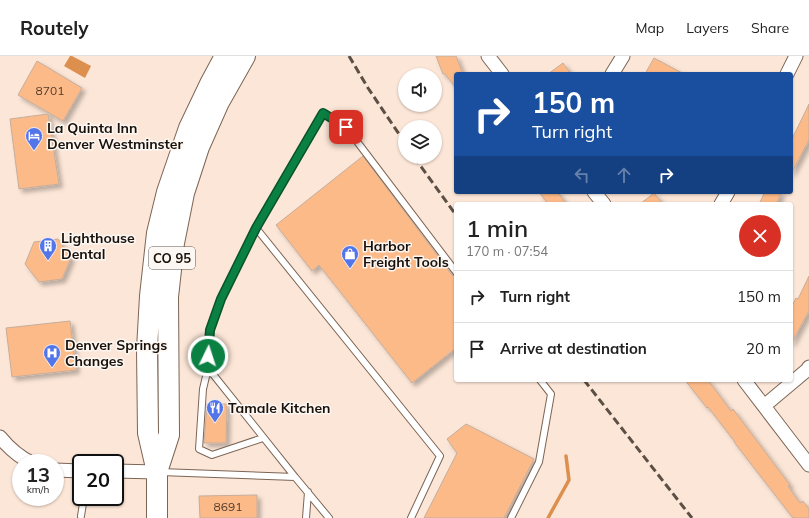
<!DOCTYPE html>
<meta charset="utf-8">
<style>
:root{--surface:#fff;--page:#f6f6f6;--text:#222;--muted:#767676;--line:#e0e0e0}
body{margin:0;font-family:Mulish,sans-serif;background:var(--page);color:var(--text);height:100vh;display:flex;flex-direction:column;font-size:15px;white-space:nowrap}
*{box-sizing:border-box;margin:0}
p{font-size:13px;color:var(--muted)}
.icon{flex:none;width:22px;height:22px;fill:none;stroke:currentColor;stroke-width:2;stroke-linecap:round;stroke-linejoin:round}
.map{position:relative;flex:1;overflow:hidden}
.panel{position:absolute;left:454px;top:146px;width:339px;height:180px;display:flex;flex-direction:column;background:var(--surface);border-radius:4px;box-shadow:0 1px 3px #0004}
.panel>*{flex:none}
.top-card{position:absolute;left:454px;top:16px;width:339px;height:122px;border-radius:4px;box-shadow:0 1px 3px #0004;background:#1a4fa0;color:#fff;overflow:hidden}
.fabs{position:absolute;left:398px;top:12px;display:grid;gap:8px}
.fabs a{display:grid;place-items:center;width:44px;height:44px;border-radius:50%;background:var(--surface);box-shadow:0 1px 3px #0004;font-size:20px}
.speed{position:absolute;left:12px;top:398px;display:flex;gap:8px;font-size:20px;font-weight:700;text-align:center}
.speed>*{display:grid;place-content:center;width:52px;height:52px;border-radius:50%;background:var(--surface);box-shadow:0 1px 3px #0004;line-height:1}
.speed small{font-size:10px;font-weight:400}
.speed .limit{border:2px solid #111;border-radius:6px;background:#fff;color:#111}
.pin{position:absolute;display:grid;place-items:center;width:34px;height:34px;color:#fff;margin:-17px;border-radius:8px;box-shadow:0 2px 6px #0006}
.me{position:absolute;width:44px;margin:-22px;rotate:4deg;stroke-linejoin:round;filter:drop-shadow(0 0 3px #0008)}
.turn{display:flex;align-items:center;gap:14px;height:84px;padding:0 12px;font-size:18px}
.turn .icon{width:52px;height:52px;stroke-width:2.5}
.turn b{display:block;font-size:28px;line-height:34px}
.lanes{display:flex;align-items:center;height:38px;padding:0 12px;background:#0003;justify-content:center;gap:20px;direction:ltr}
.lanes .off{opacity:.35}
.round{display:grid;place-items:center;flex:none;width:42px;height:42px;border-radius:21px;background:var(--page)}
.head{display:flex;align-items:center;justify-content:space-between;height:68px;padding:0 12px}
h1{font-size:24px;font-weight:600;line-height:30px}
ul{padding:0;list-style:none}
li{display:flex;align-items:center;gap:12px;height:52px;padding:0 12px;border-top:1px solid var(--line)}
li div{flex:1}
li b{display:block;font-size:15px}
li em{font-style:normal}
header{display:flex;align-items:center;gap:24px;box-sizing:border-box;height:56px;padding:0 20px;background:var(--surface);border-bottom:1px solid var(--line)}
header strong{font-size:19px}
nav{display:flex;gap:22px;margin-inline-start:auto;font-size:14px}
.map>svg:first-child{display:block}
</style>
<header>
<strong>Routely</strong>
<nav><a>Map</a><a>Layers</a><a>Share</a></nav>
</header>
<div class="map">
<svg width="809" height="462" viewBox="0 0 809 462">
<defs>
<filter id="shadow"><feDropShadow dx="3.5" dy="3.5" stdDeviation="2" flood-color="#0004"/></filter>
</defs>
<rect width="100%" height="100%" fill="#fce6d7"/>
<path fill="#dd8f4e" d="M70,0h2l19,10 -6,12 -21,-12z"/>
<g fill="none" stroke-linecap="round" stroke-linejoin="round">
<path stroke="#dd8f4e" stroke-width="3.5" d="M548,462l21,-38 -3,-24"/>
</g>
<path fill="#fcba89" stroke="#c6ad9b" filter="url(#shadow)" d="M436,0h20l7,18h-7v14l-11,-14h-2z
M654,2l30,16h-39z
M37,5l45,27 -19,33 -45,-26z
M563,7l8,11h-23z
M809,48v36l-18,34v-33z
M48,58l11,70 -40,5 -9,-70z
M363,100l89,119 4,1v72l-44,35 -93,-118 -7,6 -36,-46z
M539,136h19l8,12h-18z
M765,136h17l-6,12h-17z
M654,137l9,11h-23z
M58,183l13,19 -9,21 -23,3 -14,-18 9,-22z
M809,220v35l-18,33v-36l5,-10 2,1z
M70,265l6,49 -64,7 -6,-49z
M685,324h23l23,31 2,-2 57,76 -2,1 12,17 3,-2 6,8v9h-16l-59,-76h1l-27,-35 -1,1z
M207,348h20l-1,39h-22z
M466,368l68,35 -30,59h-80l33,-65 -10,-14z
M257,439v23h-57l-1,-22z"/>
<g fill="none" stroke-linecap="round" stroke-linejoin="round">
<defs>
<path id="service" d="M256,172l67,-115 23,14 110,145
M208,312l-5,21 -4,60 13,6 51,-17
M160,416l135,5 34,41
M295,421l-87,-109 2,-38 11,-31 35,-71 184,228 -29,62
M81,460l3,-19
M306,462l2,-26
M511,462l28,-56 12,-68 -11,-14"/>
<path id="minor" d="M488,0l14,18
M612,18l11,-18
M787,18l9,-18
M594,136l10,12
M721,148l7,-12
M744,324l65,85
M764,350l43,-36 2,-3
M0,381c9,11 19,20 32,26
M55,414l26,1
M115,415l42,1"/>
<path id="primary" d="M157,416l12,-37 -1,-138 6,-54 10,-50 15,-46 20,-45 26,-46
M157,462v-46l-9,-39 -1,-84 3,-53 7,-63 10,-41 22,-64 21,-44 15,-28"/>
</defs>
<use href="#service" stroke="#7c6555" stroke-width="8"/>
<use href="#minor" stroke="#7c6555" stroke-width="15"/>
<use href="#primary" stroke="#7c6555" stroke-width="22"/>
<use href="#service" stroke="#fff" stroke-width="6"/>
<use href="#minor" stroke="#fff" stroke-width="13"/>
<use href="#primary" stroke="#fff" stroke-width="20"/>
<path stroke="#5c4f46" stroke-width="3" stroke-dasharray="8 4" stroke-linecap="butt" d="M349,0l19,32 37,55
M414,101l42,58
M584,324l108,138"/>
</g>
<g fill="none" stroke-linecap="round" stroke-linejoin="round">
<defs>
<path id="route" d="M208,300l2,-26 11,-31 35,-71 67,-115 23,14"/>
</defs>
<use href="#route" stroke="#07532c" stroke-width="10"/>
<use href="#route" stroke="#0b8043" stroke-width="7"/>
</g>
<defs>
<symbol id="hotel-pin" viewBox="-11 -11 22 30"><path d="M0 17L-7.5 6A9.5 9.5 0 1 1 7.5 6Z" fill="#5375ea" stroke="#fcf7f3"/><path d="M-6-4.5h1.5V1H6V5H4.5V3h-9V5H-6ZM-4 0a1.8 1.8 0 1 1 3.6 0ZM.5 0V-2.5h3Q6-2.5 6 0Z" fill="#fff"/></symbol>
<symbol id="building-pin" viewBox="-11 -11 22 30"><path d="M0 17L-7.5 6A9.5 9.5 0 1 1 7.5 6Z" fill="#5375ea" stroke="#fcf7f3"/><path d="M-4-6H4V6H1V3H-1V6H-4ZM-2.5-4.3h1.7v1.8h-1.7ZM.8-4.3h1.7v1.8H.8ZM-2.5-1h1.7V.8h-1.7ZM.8-1h1.7V.8H.8Z" fill="#fff"/></symbol>
<symbol id="shop-pin" viewBox="-11 -11 22 30"><path d="M0 17L-7.5 6A9.5 9.5 0 1 1 7.5 6Z" fill="#5375ea" stroke="#fcf7f3"/><path d="M-5-2.5h2.3a2.7 3.5 0 0 1 5.4 0H5L5.5 6h-11ZM-1.5-2.5h3a1.5 2.3 0 0 0-3 0Z" fill="#fff"/></symbol>
<symbol id="hospital-pin" viewBox="-11 -11 22 30"><path d="M0 17L-7.5 6A9.5 9.5 0 1 1 7.5 6Z" fill="#5375ea" stroke="#fcf7f3"/><path d="M-5-5h3v3.5h4V-5h3V5h-3V1.5h-4V5h-3Z" fill="#fff"/></symbol>
<symbol id="restaurant-pin" viewBox="-11 -11 22 30"><path d="M0 17L-7.5 6A9.5 9.5 0 1 1 7.5 6Z" fill="#5375ea" stroke="#fcf7f3"/><path d="M-5-6h1v4h1v-4h1v4h1v-4h1v5L-1.5 .5V6h-2V.5L-5-1ZM5-6V6H3V1.5H1.5Q1.5-4 5-6Z" fill="#fff"/></symbol>
</defs>
<g fill-rule="evenodd">
<use href="#hotel-pin" x="24" y="70" width="20" height="27"/>
<use href="#building-pin" x="38" y="180" width="20" height="27"/>
<use href="#shop-pin" x="340" y="188" width="20" height="27"/>
<use href="#hospital-pin" x="42" y="287" width="20" height="27"/>
<use href="#restaurant-pin" x="205" y="342" width="20" height="27"/>
</g>
<g text-anchor="middle" stroke-width="3" stroke-linejoin="round" paint-order="stroke">
<g font-size="12" fill="#523b2a">
<text x="50" y="39">8701</text>
<text x="228" y="455">8691</text>
</g>
<rect fill="#fcf7f3" stroke="#5e5650" stroke-width="1" x="149" y="191" width="46" height="22" rx="3"/>
<g font-size="13" font-weight="bold" fill="#1a110a">
<text x="172" y="207">CO 95</text>
</g>
<g font-size="14" font-weight="bold" fill="#1a110a" stroke="#fcf7f3" text-anchor="start">
<text x="47" y="77">La Quinta Inn<tspan x="47" dy="16">Denver Westminster</tspan></text>
<text x="61" y="187">Lighthouse<tspan x="61" dy="16">Dental</tspan></text>
<text x="363" y="195">Harbor<tspan x="363" dy="16">Freight Tools</tspan></text>
<text x="65" y="294">Denver Springs<tspan x="65" dy="16">Changes</tspan></text>
<text x="228" y="357">Tamale Kitchen</text>
</g>
</g>
</svg>
<div class="fabs">
<a><svg class="icon" aria-label="sound" viewBox="0 0 24 24"><path d="M4 9h4l5-4v14l-5-4H4zM17 9q2 3 0 6"/></svg></a>
<a><svg class="icon" aria-label="layers" viewBox="0 0 24 24"><path d="M12 4l9 5-9 5-9-5zM3 14l9 5 9-5"/></svg></a>
</div>
<div class="speed"><div>13<small>km/h</small></div><div class="limit">20</div></div>
<div class="pin" style="left:346px;top:71px;background:#d93025"><svg class="icon" aria-label="arrive" viewBox="0 0 24 24"><path d="M6 21V4h12l-3 4 3 4H6"/></svg></div>
<svg class="me" style="left:208px;top:300px" viewBox="-20 -20 40 40"><circle r="17" fill="#0b8043" stroke="#fff" stroke-width="3"/><path d="M0-11L8 9 0 5-8 9z" fill="#fff"/></svg>
<div class="top-card">
<div class="turn"><svg class="icon" aria-label="right" viewBox="0 0 24 24"><path d="M7 20v-9h11M14 6l5 5-5 5"/></svg><div><b>150 m</b>Turn right</div></div>
<div class="lanes"><svg class="icon off" aria-label="left" viewBox="0 0 24 24"><path d="M17 20v-9H6M10 6l-5 5 5 5"/></svg><svg class="icon off" aria-label="ahead" viewBox="0 0 24 24"><path d="M12 20V5M6 11l6-6 6 6"/></svg><svg class="icon" aria-label="right" viewBox="0 0 24 24"><path d="M7 20v-9h11M14 6l5 5-5 5"/></svg></div>
</div>
<section class="panel">
<div class="head"><div><h1>1 min</h1><p>170 m · 07:54</p></div><a class="round" style="background:#d93025;color:#fff"><svg class="icon" aria-label="close" viewBox="0 0 24 24"><path d="M6 6l12 12M18 6L6 18"/></svg></a></div>
<ul>
<li><svg class="icon" aria-label="right" viewBox="0 0 24 24"><path d="M7 20v-9h11M14 6l5 5-5 5"/></svg><div><b>Turn right</b></div><em>150 m</em></li>
<li><svg class="icon" aria-label="arrive" viewBox="0 0 24 24"><path d="M6 21V4h12l-3 4 3 4H6"/></svg><div><b>Arrive at destination</b></div><em>20 m</em></li>
</ul>
</section>
</div>
